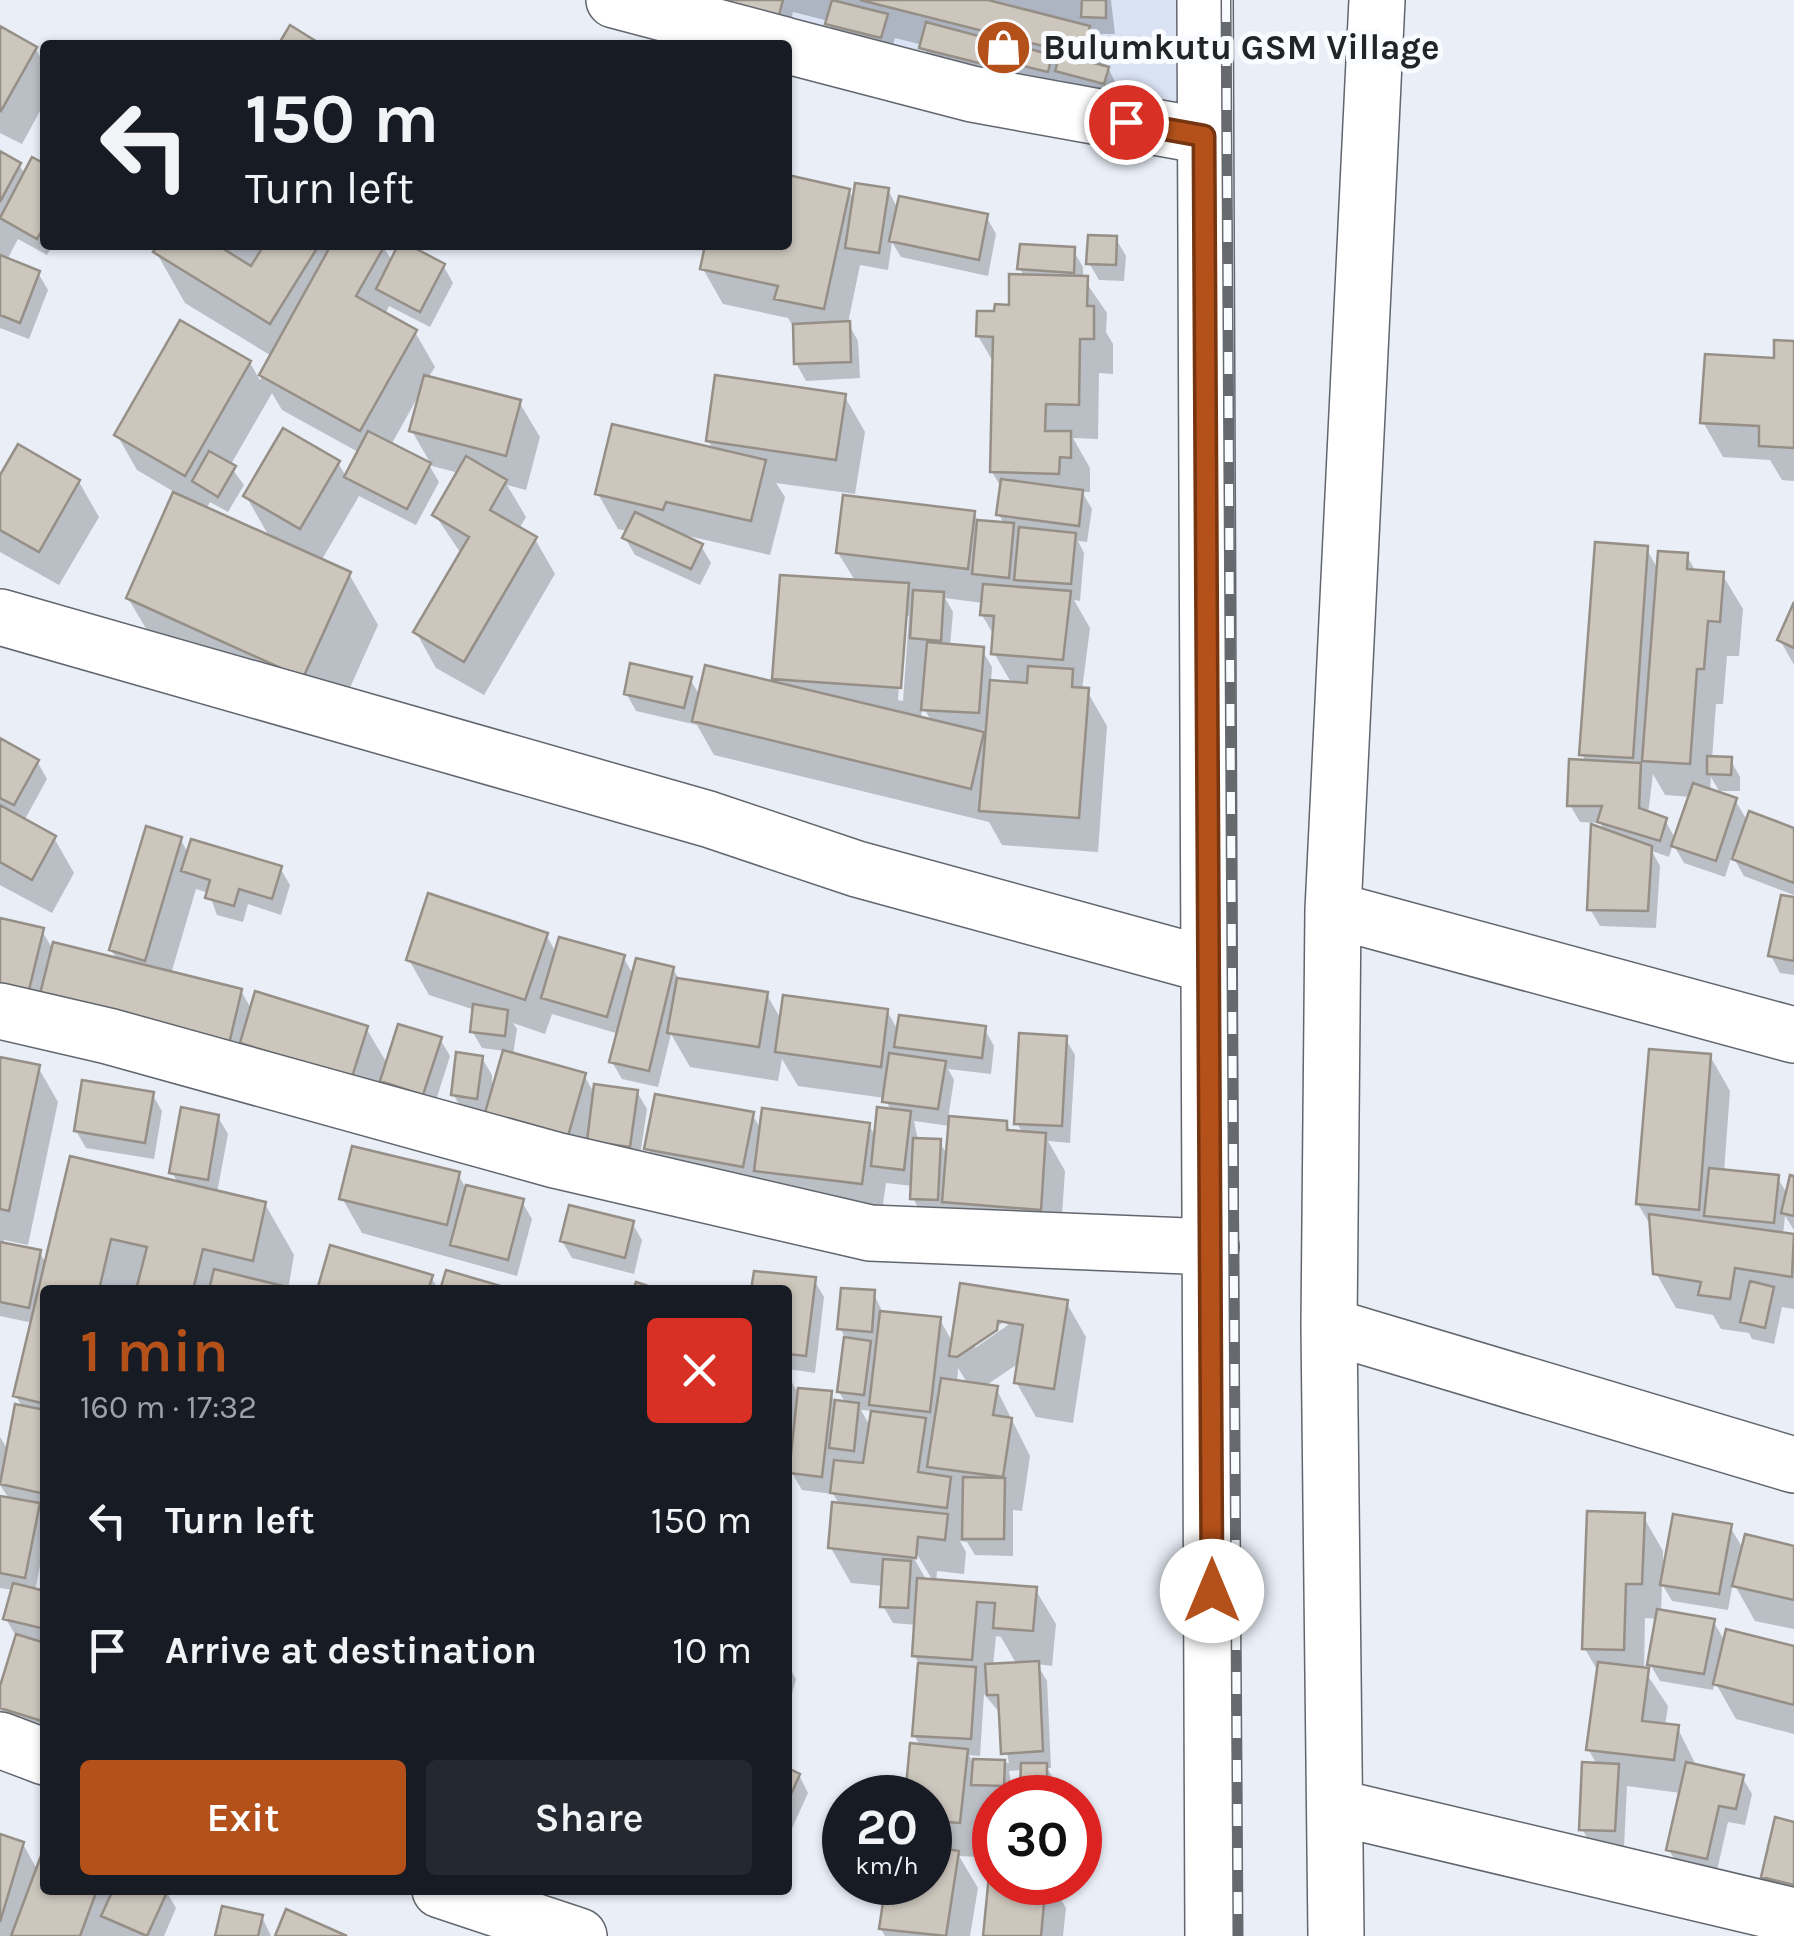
<!DOCTYPE html>
<meta charset="utf-8">
<style>
:root{--surface:#171b24;--page:#242831;--text:#f1f3f6;--muted:#9ea1a6;--accent:#b4511a}
body{margin:0;font-family:Karla,sans-serif;background:var(--page);color:var(--text);height:100vh;display:flex;flex-direction:column;font-size:38px;white-space:nowrap}
*{box-sizing:border-box;margin:0}
p{font-size:32px;color:var(--muted)}
.icon{flex:none;width:55px;height:55px;fill:none;stroke:currentColor;stroke-width:2;stroke-linecap:round;stroke-linejoin:round}
.map{position:relative;flex:1;overflow:hidden}
.side{position:absolute;left:40px;top:1285px;width:752px;height:610px;display:flex;flex-direction:column;background:var(--surface);border-radius:10px;box-shadow:0 2px 8px #0004}
.side>*{flex:none}
.guide{position:absolute;left:40px;top:40px;width:752px;height:210px;border-radius:10px;box-shadow:0 2px 8px #0004;background:#171b24;color:var(--text);overflow:hidden}
.speed{position:absolute;left:822px;top:1775px;display:flex;gap:20px;font-size:50px;font-weight:700;text-align:center}
.speed>*{display:grid;place-content:center;width:130px;height:130px;border-radius:50%;background:var(--surface);box-shadow:0 2px 8px #0004;line-height:1}
.speed small{font-size:25px;font-weight:400}
.speed .limit{border:15px solid #d22;background:#fff;color:#111}
.pin{position:absolute;display:grid;place-items:center;width:85px;height:85px;color:#fff;margin:-42px;border:5px solid #fff;border-radius:50%;box-shadow:0 2px 10px #0007}
.me{position:absolute;width:110px;margin:-55px;rotate:0deg;stroke-linejoin:round;filter:drop-shadow(0 0 8px #0008)}
.turn{display:flex;align-items:center;gap:35px;height:210px;padding:0 40px;font-size:45px}
.turn .icon{width:130px;height:130px;stroke-width:2.5}
.turn b{display:block;font-size:70px;line-height:85px}
.round{display:grid;place-items:center;flex:none;width:105px;height:105px;border-radius:10px;background:var(--page)}
.overview{display:flex;align-items:center;justify-content:space-between;height:170px;padding:0 40px}
h1{font-size:60px;font-weight:600;line-height:75px;color:var(--accent)}
.primary-button{display:flex;gap:20px;margin-top:auto;padding:20px 40px}
.primary-button a{flex:1;height:115px;border-radius:10px;background:var(--accent);color:#fff;font-size:40px;font-weight:600;line-height:115px;text-align:center}
.primary-button a+a{background:var(--page);color:var(--text)}
ul{padding:0;list-style:none}
li{display:flex;align-items:center;gap:30px;height:130px;padding:0 40px}
li div{flex:1}
li b{display:block;font-size:38px}
li em{font-style:normal}
.map>svg:first-child{display:block}
</style>
<div class="map">
<svg width="1794" height="1936" viewBox="0 0 1794 1936">
<rect width="100%" height="100%" fill="#e9eef7"/>
<path fill="#dae3f3" d="M640,0h560l4,136z"/>
<path fill="#0003" fill-rule="evenodd" d="M670,0h441l4,34h-23l25,52 -3,14 -46,-12 -9,-9 -2,9 -42,-11 -4,-7 -3,14 -76,-19 -9,-20 -28,-7 -5,16 -52,-13 -9,-20 -36,-9 -5,19zM1079,44l11,19h-6l-10,-16z
M0,29l35,19 10,17v37l-23,42 -22,-11z
M0,154l19,11 6,9 20,-7v78h8l-6,10 -29,-16 -11,21 31,13 10,17 -19,49 -29,-11z
M788,178l61,13 5,10 34,-11 10,19 88,7 10,18 -8,42 -87,-19 -9,-15 -4,28 -28,-5 -12,58 10,18 2,37 -54,3 -10,-18v-32l-8,-13 -65,-14 -20,-35 5,-24h80z
M1116,239l10,17 -2,25 -25,-1 -10,-17z
M160,245h222l11,17 11,-17 39,20 10,18 -23,44 -41,-21 -4,9 30,17 20,35 -7,11 91,24 21,35 -14,53 -19,-5 19,32 -7,12 16,10 20,35 -71,121 -48,-27 -20,-36 46,-77 -27,-40 24,-42 -27,-7 -20,-35 8,-38 -29,52 38,20 10,17 -23,43 -57,-29 -38,65 28,13 29,51 -46,103 -174,-79 -30,-51 48,-105 -39,-23 -20,-35 133,-72 10,17 13,-23 -88,-54 -29,-51zM272,393l10,17 78,43 -13,25 -9,-15 -92,33 24,42 -64,-29 4,-7 18,10 16,-27 -14,-19z
M1073,250l10,17v11l24,35 -1,19 7,12v30l-14,-1 -1,66 -25,-1 17,30v24h-8l10,17 -5,33 -9,-1 6,12 -4,48 -6,-1 16,28 -8,62 5,1 20,35 -9,126 -96,-7 -13,-23 -275,-67 -17,-30 -61,-14 -10,-18 64,-14 10,17 79,-11 -4,-7 81,-96 -18,-29 136,-40 5,10 26,2 -6,-10 3,-26 -10,-17 3,-107 -17,-29 18,-22 15,-6 14,-31 -5,-8zM945,598l38,5 -1,12 13,22 -1,16 18,31 -21,-1 1,-16 -10,-17 -32,-3 3,-35zM904,616h5l-6,85 -5,-1zM922,705l10,17 -11,-2zM970,729l18,1 -1,12 -4,-7z
M1794,344v137l-12,-1 -12,-20 -47,-3 -20,-35z
M845,397l20,35 -10,62 -79,-11 9,14 -15,58 -86,-20 17,11 10,17 -11,22 -65,-30 -10,-17 3,-7 -10,-2 -20,-35 116,-44 -6,-9z
M0,480l79,2 20,35 -40,68 -59,-33z
M1646,548l13,23 28,-15 9,16 26,2 21,35 -4,47h-12l-4,48h-7l-4,55h18l10,18v14h-21l-8,-14 -1,14 25,9 13,22 46,8v65l-50,-19 -12,-21 -7,22 -41,-14 -11,-19 -4,13 -17,-6 8,15 -4,62 -56,-2 -10,-17 16,-77 -6,-9 -20,-1 -10,-17 16,-43 -4,-8zM1653,774l12,21 26,2 -15,43 -11,-20 -17,-6z
M1794,608v57l-14,-25z
M0,741l37,20 10,18 -23,42 30,17 20,35 -22,40 -52,-28z
M181,840l8,15 91,13 10,17 -9,30 -33,-11 -5,18 -26,-7 -8,-22 -13,-4 -25,85 70,17 11,19 114,18 22,37 52,-26 10,17 -17,54 -40,-12 -11,-19 -10,32 -372,-94v-96l42,10 12,20 64,10 -7,-11z
M1794,900v75l-14,-2 -9,-17z
M546,935l11,19 66,3 11,19 39,-7 7,12 87,14 15,26 105,-10 12,21 85,-4 10,18 -3,28 -43,-5 6,11 -6,39 58,4 6,10 11,1 -6,-11 48,-85 10,17 -5,88 -22,-2 17,30 -5,73 -96,-7 -17,-31v10l-25,-1 -9,-17v-12l-27,-3 -5,35 -214,-35 -20,-35 105,-34 10,17 107,-6 7,13 15,-27 -6,-13 -87,-12 -16,-27 -4,22 -88,-14 -19,-33 -13,53 -36,-8 -10,-17 7,-28 -67,-20 -7,20 -32,-11 4,6 -4,26 71,20 11,20 42,-3 10,17 -8,54 -176,-52 -10,-17 29,-36 10,17v24l13,-48 -23,-3 -10,-17 3,-21 -46,-15 -20,-35zM914,1121l36,5 -2,30 -9,-15 -21,-1z
M1710,1056l20,35 -6,81 53,5 11,18 6,-16v51l-9,-14 -2,19 11,2v72l-12,-2 -8,37 -22,-5 -3,-6 -28,-4 -8,-14 -37,-7 -20,-35 -4,-45 -14,-24z
M0,1059l38,8 20,35 -30,143 -24,-5 -1,5 37,8 7,12 132,-81 -7,-11 46,-56 10,17 -11,59 48,11 29,51 -6,35h-243v218l-6,-1 6,9v24l-10,51 10,3v156l-28,-9 -17,-29 16,-76 -10,-17 7,-29 -13,-2v-90l10,2 -10,-15v-48l8,13 15,-42 -7,-12 17,-73 -33,-7z
M152,1094l10,17 -8,48 -68,-11 -10,-17z
M458,1174l7,13 57,15 10,17 -15,57 -155,-43 -20,-35z
M632,1223l10,17 -8,34 -62,-16 -10,-17z
M431,1277l8,13h-119z
M814,1280l10,17 -9,76 -27,-4v-79h-34z
M962,1286l104,16 20,35 -13,86 -37,-6 -20,-35 3,-19 -34,23 11,2 34,68 -8,55 -9,-1v46l-38,-1 -8,-13 -7,-1 6,11 -2,22 -27,-3 -1,11 99,7 21,35 -4,42 -15,-2 10,17 4,87h-4l9,15 -1,15 -70,3 -6,56 -20,-1 19,32 -8,48h-85l-4,-7 49,-47v-84l-9,-51 -7,-12 6,-70 -6,-10 3,-30 -24,-2 -10,-17 1,-20 -33,-3 -20,-35 9,-43 -7,-11 -31,-4 -10,-17 -4,-98 12,22 30,-4 6,10 10,1 -7,-12 7,-53 -6,-11 33,-36 10,21 57,7 13,23zM1005,1321l3,4 -33,23v-6zM958,1368l10,16 -11,-1zM861,1410l13,1 -3,17zM912,1546l21,35h-6l-19,-33zM996,1636l5,1 16,28 -24,1zM984,1694l15,18 10,51 -37,-2 -3,-6 11,1zM1023,1770v25h-10l-4,-24z
M1643,1516l20,35v13l67,-37 14,23 50,-2v81l-39,-8 -22,-39 -5,28 -56,-9 -10,-17 -1,28 52,9 13,22 68,6v85l-58,-15 -21,-37 -2,8 -53,-9 -10,-17 8,-45 -13,-1 -1,52 24,36 -3,20 12,1 20,40 45,10 10,17 -7,31 -17,-3 -12,53 -37,-8 -10,-17 12,-57 -54,-7 -3,61 -32,-1 -10,-17 16,-63 -10,-17 11,-76 -14,-24z
M788,1665l8,14 -8,30z
M788,1770l11,5 9,18 -19,42z
M1794,1824v90l-10,-3 -21,-35z
M0,1837l23,7 15,27 7,-19v38l121,1 10,17 -12,28h-164z
M995,1868v14h56l15,26 -3,28h-78z
M262,1917l9,19h-53z"/>
<path fill="#cdc6bd" stroke="#968f87" stroke-width="2.5" d="M720,0h63l-4,15z
M832,0l56,14 -7,24 -56,-14z
M860,0h128l102,26 -7,30z
M1082,0h24v18l-25,-1z
M926,22l79,21 -6,25 -80,-20z
M290,25l32,20h-44z
M0,26l37,21 -36,64 -1,-1z
M1007,43l45,12 -4,17 -45,-11z
M1060,54l49,13 -5,17 -49,-13z
M0,151l21,12 -21,39z
M32,157l13,7v61l-8,14 -37,-21z
M788,175l62,14 -26,120 -50,-10 4,-13 -78,-17 5,-24h83z
M855,183l34,5 -10,65 -34,-5z
M899,196l89,18 -9,46 -90,-19z
M1088,235l29,1 -1,29 -30,-1z
M1020,244l55,3 -1,26 -57,-4z
M158,245h59l34,21 13,-21h55l-49,79 -117,-72z
M331,245h54l-29,51 61,34 -57,101 -101,-56z
M398,245h11l36,19 -25,48 -44,-23z
M0,255l40,16 -20,52 -20,-8z
M1009,274l79,2 -1,30h7v33h-14l-1,66 -33,-1 -1,27h26v27l-11,-1 -1,17 -69,-2 3,-135 -17,-1 1,-25h17l1,-7 14,1z
M180,320l71,41 -66,115 -71,-41z
M850,321l1,41 -57,2 -1,-40z
M1774,340l20,1v107l-35,-2v-20l-59,-3 5,-69 69,4z
M424,375l97,25 -15,56 -97,-25z
M715,375l131,19 -10,66 -130,-19z
M612,424l154,36 -15,61 -85,-19 -3,8 -68,-16z
M283,428l57,33 -40,68 -57,-33z
M368,431l63,32 -24,46 -63,-32z
M18,444l62,36 -41,72 -39,-22v-55z
M209,451l27,15 -18,31 -26,-16z
M466,456l41,24 -17,30 47,27 -73,125 -51,-30 56,-95 -37,-22z
M1001,479l82,11 -4,36 -83,-11z
M173,492l178,80 -48,106 -177,-80z
M843,495l132,16 -7,58 -132,-16z
M635,512l68,32 -12,25 -69,-31z
M977,520l37,3 -5,55 -37,-4z
M1019,527l57,6 -5,51 -57,-4z
M1595,542l53,4 -15,212 -54,-3z
M1658,551l30,2 -1,16 37,3 -4,50 -12,-1 -4,48h-7l-7,95 -48,-3z
M780,575l129,8 -8,105 -129,-9z
M983,584l88,7 -8,69 -72,-6 3,-38 -14,-1z
M913,590l31,2 -3,49 -31,-3z
M1794,602v46l-17,-8z
M927,642l57,5 -5,66 -58,-3z
M630,663l62,14 -8,31 -60,-14z
M705,665l279,67 -13,57 -279,-68z
M1028,666l45,3 -1,18 17,1 -10,130 -100,-7 11,-131 37,3z
M0,738l39,22 -25,45 -14,-7z
M1707,756l25,1 -1,18 -24,-1z
M1569,759l72,4 -2,45 28,10 -7,23 -63,-19 5,-16h-35z
M1693,783l44,15 -21,63 -45,-15z
M0,805l56,31 -24,44 -32,-18z
M1749,811l45,17v55l-62,-24z
M1591,824l61,22 -4,65 -61,-1z
M146,826l36,11 -37,124 -36,-11z
M191,839l91,27 -10,33 -33,-10 -5,17 -29,-8 5,-18 -29,-9z
M428,893l120,40 -23,67 -119,-40z
M1781,895l13,2v64l-26,-5z
M0,918l44,10 -16,66 -28,-6z
M559,937l66,18 -18,62 -66,-19z
M53,942l189,47 -13,55 -190,-46z
M636,958l38,9 -25,104 -40,-9z
M677,978l91,14 -9,55 -92,-14z
M255,991l113,35 -16,51 -112,-34z
M783,995l105,14 -7,58 -106,-15z
M473,1004l35,6 -3,26 -35,-4z
M899,1015l87,11 -4,32 -88,-11z
M398,1024l44,13 -19,58 -43,-14z
M1019,1033l48,3 -5,90 -48,-2z
M1649,1049l62,5 -12,156 -63,-6z
M503,1050l83,23 -18,63 -83,-23z
M456,1052l27,4 -6,43 -26,-4z
M889,1053l57,8 -8,48 -56,-7z
M0,1057l40,8 -31,146 -9,-2z
M82,1080l72,12 -9,51 -71,-12z
M594,1084l44,6 -8,57 -43,-6z
M655,1094l99,18 -11,55 -99,-18z
M181,1107l38,8 -11,65 -39,-7z
M877,1107l34,4 -7,59 -33,-4z
M762,1108l108,15 -8,61 -108,-13z
M949,1116l58,5v9l39,3 -5,77 -99,-8z
M913,1138l28,1 -3,61 -28,-1z
M352,1146l108,26 -13,53 -108,-26z
M70,1156l196,46 -13,59 -50,-12 -10,41h-57l11,-43 -36,-8 -12,51h-54v114l-32,-8z
M1709,1168l70,7 -5,48 -70,-7z
M1790,1175l4,1v40l-13,-3z
M466,1185l58,14 -16,61 -58,-15z
M569,1205l65,16 -9,37 -65,-17z
M1649,1214l145,20 -2,43 -57,-9 -5,31 -32,-4 3,-13 -48,-8z
M0,1242l41,8 -12,58 -29,-6z
M330,1245l103,30 -5,15h-111z
M214,1269l85,21h-90z
M446,1270l55,16 -1,4h-60z
M754,1271l62,6 -10,79 -18,-2v-64h-37z
M1750,1281l24,6 -9,41 -25,-6z
M636,1282l24,8h-27z
M960,1283l108,17 -14,89 -40,-6 9,-58 -25,-4 -1,9 -40,27 -8,-1z
M841,1288l34,2 -3,42 -35,-3z
M880,1311l61,6 -11,95 -61,-7z
M844,1337l27,4 -7,54 -27,-3z
M941,1378l57,8 -5,29 19,3 -9,59 -76,-10z
M798,1388l34,3 -10,86 -33,-4z
M835,1400l24,3 -5,48 -25,-3z
M15,1404l30,6v84l-45,-10z
M871,1411l55,7 -8,54 33,5 -4,31 -117,-15 4,-33 29,3z
M963,1477l42,1 -1,61h-42z
M0,1496l40,7 -15,75 -25,-5z
M832,1502l116,12 -3,26 -27,-3 -2,21 -88,-10z
M1587,1511l58,2 -3,71h-16l-2,66 -42,-1z
M1673,1514l59,10 -13,70 -59,-9z
M1745,1534l49,12v54l-62,-14z
M883,1559l28,2 -3,47 -28,-1z
M917,1578l120,9 -4,44 -40,-3 2,-25 -18,-1 -5,58 -60,-4z
M13,1583l32,8v38l-42,-10z
M1657,1609l58,10 -11,55 -57,-9z
M1726,1629l68,17v59l-81,-21z
M16,1634l29,9v79l-45,-14v-22z
M1039,1661l4,90 -42,3 -3,-59h-11l-2,-31z
M1598,1662l51,6 -7,53 37,4 -5,35 -88,-10z
M918,1663l58,4 -5,72 -59,-3z
M910,1743l58,6 -8,74 -26,-2 -2,16 -2,-39h-25z
M973,1759l32,1 -1,26 -33,-1z
M1582,1762l37,2 -4,67 -36,-1z
M1686,1762l58,13 -8,34 -17,-3 -12,53 -41,-9z
M1021,1763h26v35h-51v-6h24z
M788,1768l12,6 -12,27z
M1775,1817l19,5v63l-33,-8z
M0,1834l24,8 -24,80z
M45,1845v45h52l-17,46h-69z
M930,1846l29,5 -13,85 -67,-7 7,-47h44z
M990,1865h5v17h51l-5,54h-58z
M113,1890h55l-21,46 -46,-20z
M222,1906l41,9 -5,21h-43z
M286,1909l61,27h-72z"/>
<g fill="none" stroke-linecap="round" stroke-linejoin="round">
<defs>
<path id="street" d="M614,0l171,45
M1205,0l8,1936
M788,46l184,48 232,42
M0,617l708,202 149,50 351,96
M1333,910l461,125
M0,1011l108,25 447,124 315,73 341,14
M1329,1326l465,139
M0,1740l45,17
M1335,1807l459,109
M440,1890l139,46
M1336,1936l-7,-610 4,-416 44,-910"/>
</defs>
<use href="#street" stroke="#62666e" stroke-width="58"/>
<use href="#street" stroke="#fff" stroke-width="55"/>
<defs>
<path id="rail" d="M1226,0l12,1936"/>
</defs>
<use href="#rail" stroke="#666a6f" stroke-width="11"/>
<use href="#rail" stroke="#f9fbff" stroke-width="8" stroke-dasharray="22" stroke-linecap="butt"/>
</g>
<g fill="none" stroke-linecap="round" stroke-linejoin="round">
<defs>
<path id="route" d="M1126,122l78,14 8,1455"/>
</defs>
<use href="#route" stroke="#753511" stroke-width="25"/>
<use href="#route" stroke="#b4511a" stroke-width="18"/>
</g>
<defs>
<symbol id="shop-disc" viewBox="-11 -11 22 22"><circle r="9.5" fill="#b4511a" stroke="#f9fbff"/><path d="M-5-2.5h2.3a2.7 3.5 0 0 1 5.4 0H5L5.5 6h-11ZM-1.5-2.5h3a1.5 2.3 0 0 0-3 0Z" fill="#fff"/></symbol>
</defs>
<g fill-rule="evenodd">
<use href="#shop-disc" x="972" y="16" width="63" height="63"/>
</g>
<g text-anchor="middle" stroke-width="10" stroke-linejoin="round" paint-order="stroke">
<g font-size="35" font-weight="bold" fill="#222427" stroke="#f9fbff" text-anchor="start">
<text x="1043" y="59">Bulumkutu GSM Village</text>
</g>
</g>
</svg>
<div class="speed"><div>20<small>km/h</small></div><div class="limit">30</div></div>
<div class="pin" style="left:1126px;top:122px;background:#d93025"><svg class="icon" aria-label="arrive" viewBox="0 0 24 24"><path d="M6 21V4h12l-3 4 3 4H6"/></svg></div>
<svg class="me" style="left:1212px;top:1591px" viewBox="-20 -20 40 40"><circle r="19" fill="#fff"/><path d="M0-13L10 11 0 6-10 11z" fill="#b4511a"/></svg>
<div class="guide">
<div class="turn"><svg class="icon" aria-label="left" viewBox="0 0 24 24"><path d="M17 20v-9H6M10 6l-5 5 5 5"/></svg><div><b>150 m</b>Turn left</div></div>
</div>
<section class="side">
<div class="overview"><div><h1>1 min</h1><p>160 m · 17:32</p></div><a class="round" style="background:#d93025;color:#fff"><svg class="icon" aria-label="close" viewBox="0 0 24 24"><path d="M6 6l12 12M18 6L6 18"/></svg></a></div>
<ul>
<li><svg class="icon" aria-label="left" viewBox="0 0 24 24"><path d="M17 20v-9H6M10 6l-5 5 5 5"/></svg><div><b>Turn left</b></div><em>150 m</em></li>
<li><svg class="icon" aria-label="arrive" viewBox="0 0 24 24"><path d="M6 21V4h12l-3 4 3 4H6"/></svg><div><b>Arrive at destination</b></div><em>10 m</em></li>
</ul>
<div class="primary-button"><a>Exit</a><a>Share</a></div>
</section>
</div>
